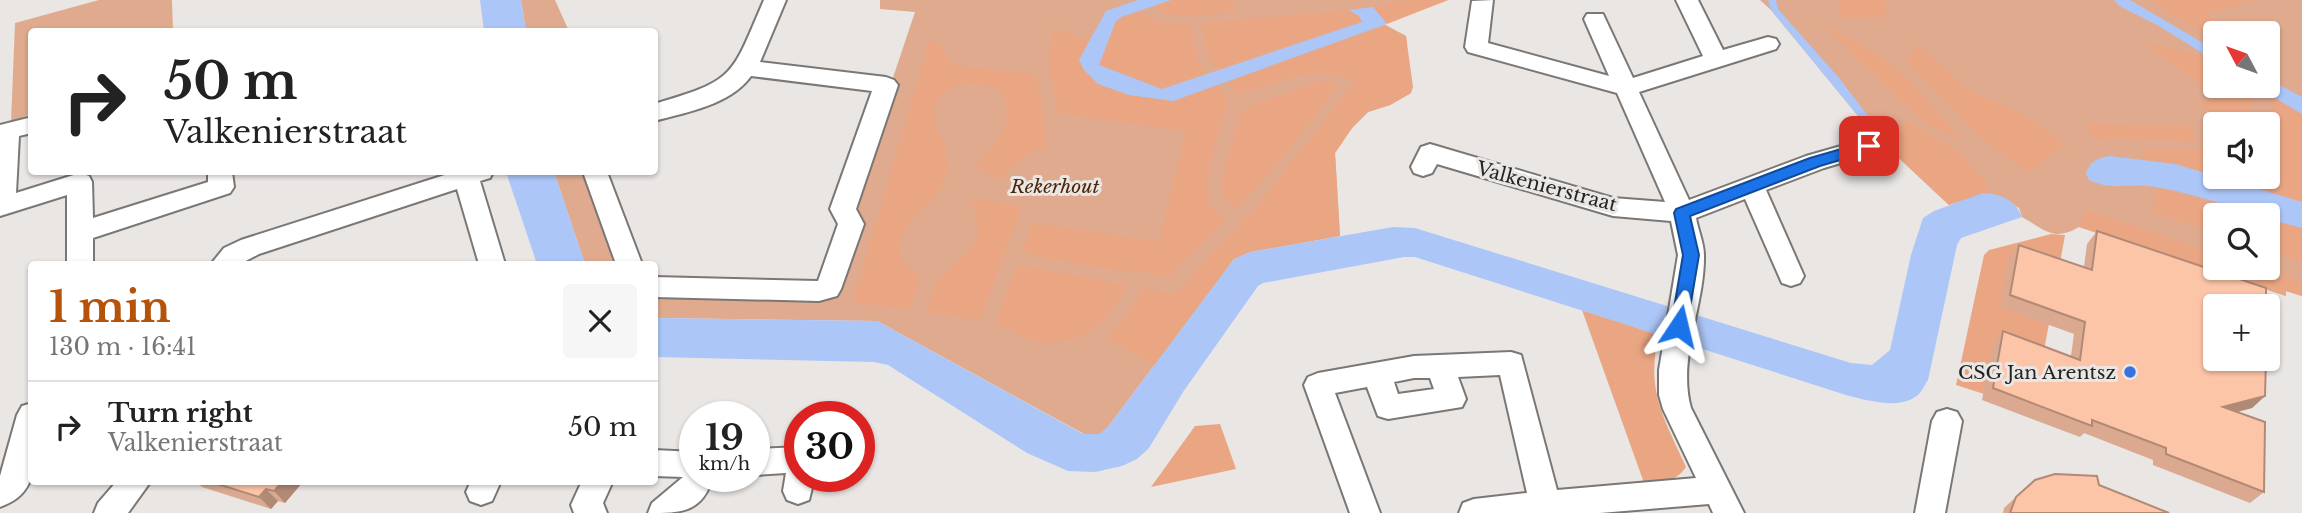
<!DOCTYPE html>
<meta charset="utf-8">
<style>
:root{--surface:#fff;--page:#f6f6f6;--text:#222;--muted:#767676;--line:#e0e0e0;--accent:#b45309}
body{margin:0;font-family:"Libre Baskerville",serif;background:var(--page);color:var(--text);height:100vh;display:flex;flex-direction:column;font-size:26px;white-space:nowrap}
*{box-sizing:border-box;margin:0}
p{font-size:23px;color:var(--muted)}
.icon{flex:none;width:38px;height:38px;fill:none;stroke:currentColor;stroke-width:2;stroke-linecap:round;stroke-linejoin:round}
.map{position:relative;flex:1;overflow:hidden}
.panel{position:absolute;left:28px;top:261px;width:630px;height:224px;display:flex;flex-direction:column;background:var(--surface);border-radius:7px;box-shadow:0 2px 5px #0004}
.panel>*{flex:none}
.banner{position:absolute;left:28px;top:28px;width:630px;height:147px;border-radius:7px;box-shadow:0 2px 5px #0004;background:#fff;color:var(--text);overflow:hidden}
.needle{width:46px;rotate:311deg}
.tools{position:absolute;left:2203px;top:21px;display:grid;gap:14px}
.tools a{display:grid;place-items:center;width:77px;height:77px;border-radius:7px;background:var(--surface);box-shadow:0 2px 5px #0004;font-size:35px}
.speed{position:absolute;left:679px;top:401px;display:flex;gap:14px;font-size:35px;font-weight:700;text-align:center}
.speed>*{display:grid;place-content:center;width:91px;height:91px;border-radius:50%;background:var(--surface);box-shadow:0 2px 5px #0004;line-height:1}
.speed small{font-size:18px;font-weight:400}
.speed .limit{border:10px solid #d22;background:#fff;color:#111}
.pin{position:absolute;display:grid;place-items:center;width:60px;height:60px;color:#fff;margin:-30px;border-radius:14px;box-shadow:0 4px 10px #0006}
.me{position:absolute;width:77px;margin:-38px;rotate:10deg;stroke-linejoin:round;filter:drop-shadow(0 0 5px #0008)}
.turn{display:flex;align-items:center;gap:24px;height:147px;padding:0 21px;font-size:32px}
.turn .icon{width:91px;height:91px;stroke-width:2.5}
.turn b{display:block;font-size:49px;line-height:60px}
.round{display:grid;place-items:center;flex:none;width:74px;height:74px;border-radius:7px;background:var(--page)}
.summary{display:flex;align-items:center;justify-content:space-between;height:119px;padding:0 21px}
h1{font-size:42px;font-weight:700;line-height:52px;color:var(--accent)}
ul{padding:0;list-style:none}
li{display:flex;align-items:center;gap:21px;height:91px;padding:0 21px;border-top:2px solid var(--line)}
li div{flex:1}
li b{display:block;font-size:26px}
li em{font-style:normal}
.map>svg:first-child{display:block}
</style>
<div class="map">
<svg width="2302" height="513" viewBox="0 0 2302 513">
<rect width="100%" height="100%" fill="#e9e6e4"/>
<path fill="#e0aa8f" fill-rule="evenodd" d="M99,0h73l1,31 -141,1 -1,82 -20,8 4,-99z
M521,0h34l13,29 -9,2h-33z
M880,0h568l-64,24 22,12 5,57 -21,12 -22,7 -16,16 -17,25 5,83 -90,16 -16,7 -126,168 -8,7h-16l-207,-113 -222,-3 -1,-24 181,-9 26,-70 -10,-12 64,-191 -35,-3z
M1760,0h542v296l-16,-5v5l-207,-69c-26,15 -34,3 -57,-10l-3,-9c-34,-20 -34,-16 -70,-3l-77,-72 -101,-123zM2216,33h52v53h-52zM2216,124h52v53h-52zM2216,215h52v53h-52z
M554,172h32l33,92h-34z"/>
<path fill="#eaa683" d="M1171,0h62l3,9c-18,7 -68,12 -82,-2z
M1406,0h42l-61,24 -14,-17z
M1839,0h44l5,13c-13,10 -34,0 -49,6z
M2152,0h104l-50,14 27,19h-17l-1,5 -49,-26z
M1349,10l10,6 3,6 -142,49 -10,-11 -9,-37z
M1140,11c14,14 32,14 50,13l8,36 10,15 -46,14 -63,-24 17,-44z
M1818,20l62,36 24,20 59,64 -39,-17z
M1383,25l23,11 7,51 -2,6 -21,12 -22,7 -16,16 -17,25 5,83 -90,16 -16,7 -79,106 -50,-27 21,-19 16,-31 34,6 83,-90 95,-122c-38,-21 -77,1 -116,13l-10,-13z
M1053,29l36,11 -7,14 16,30 32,11 43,6 44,-16 11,17c-10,30 -24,69 -21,101l19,17 -59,58 -36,-9 -6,3 -89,-16 -14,-6 10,-27 127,18 27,-110 -128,-18 -10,-50z
M929,41l12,4 10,18 6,3 79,8 9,54v21l-12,1 -35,30 -23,-15c19,-18 43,-44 27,-72 -17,-14 -64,-13 -68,16 -2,20 21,41 12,68 -13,37 -46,30 -46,81l20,21 -10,31 -52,-7 -5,-2z
M2149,43l59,14 7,4 1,25h39l7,4 -8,7 -9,27h-19l-28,-20 20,-7 -71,-52z
M1918,45l48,44 60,27 41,30 -14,6 -24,21 -46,-33 -77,-80z
M1325,80l12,5 -3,6 -50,65 -47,52 -12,-9 -4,-14 19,-72 11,-8z
M2278,99l24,15v88c-53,-11 -102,-34 -155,-43l-6,-10h74l1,28h52v-53h-5l9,-23z
M1911,123l47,28 29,32v10l-38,12 -77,-72 6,-4z
M2087,124l101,2 11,16 -80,-4 -25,2z
M2158,188l99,27h-41l-1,18 -63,-21z
M975,199l47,7 -42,114 -53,-8c3,-10 5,-22 11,-31 19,-28 56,-34 33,-78z
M2087,210l128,43 1,15h43l43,14v14l-16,-5v5l-207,-69z
M2268,219l34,9v34l-34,-12z
M2051,234l14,1 -23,127 -58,32 -28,-9 28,-130 5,-5z
M1022,266l7,1 97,18c-14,34 -45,62 -85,57 -16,-2 -31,-13 -45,-20l19,-54z
M1582,310l77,25c-14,55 5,83 27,132 -11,16 -23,15 -42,16z
M1220,424l16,45 -85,18 44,-61z"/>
<path fill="#acc6f8" d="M480,0h41l5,31h-42z
M1138,0h33l-50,17 -5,4 -17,44 63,24 200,-67 -3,-6 -10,-6 24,-3 14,17 -214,77 -44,-6 -31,-11 -14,-14 -5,-10 27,-49z
M1768,0h8l2,9 61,69 39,51 -6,4 -101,-123z
M2114,0h16l85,50v11l-56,-35 -38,-19z
M2268,79l34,18v17l-47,-28h13z
M2110,156l65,8 127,38v26l-34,-9v-4h-11c-35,-11 -72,-24 -108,-29 -21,-2 -40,4 -60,-6l-3,-6c4,-13 11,-16 24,-18z
M506,172h48l31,92h-48z
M1983,193c18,1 33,7 39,24l-61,21 -4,7 -29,135c-3,4 -6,11 -9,14 -18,17 -53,6 -73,1l-431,-138h-11l-141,26 -5,3 -75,106 -34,56 -12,11 -15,7 -27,6 -27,-1 -41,-18 -139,-88 -14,-3 -219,-5v-39l222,3 206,113h16l9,-7 126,-168 16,-7 143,-25 22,1 436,135 21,2 18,-15 21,-95 12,-37 11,-7z"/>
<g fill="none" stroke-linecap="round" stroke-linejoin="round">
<defs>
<path id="minor" d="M764,0h22l-26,62 126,15 8,3 4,5 -42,124 8,15 -23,65 -4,7 -18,5 -165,-4v-20l164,4 20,-57 -8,-15 42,-118 -121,-15c-21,29 -64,36 -97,45v-17c83,-24 77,-28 110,-104z
M1493,0l-5,43 121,33 -25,-57 3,-5h16l30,64 70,-22 -27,-56h22l25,50 45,-13 8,2 3,5 -3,5 -137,43 50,108 117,-44 63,-18 9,2 3,6 -3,6 -54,16 -58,22 38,86 -4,7 -9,3 -9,-3 -37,-84 -49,19c2,12 8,25 8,37 1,50 -27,104 -13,153l53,105h-31l-4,-9 -109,9h-141l4,-10 11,-4 53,-6 -27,-118 -42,2 8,22 -4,8 -74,12 -10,-3 -11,-29 -32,6 45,120h-30l-46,-128 4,-8 10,-4 96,-17 97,-4 10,3 36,135 139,-12 -33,-69 -4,-14v-25l19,-115 -7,-34 -58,-5 -176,-52 -5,9 -9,3 -9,-3 -3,-6 10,-20 9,-3 183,54 52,4 -48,-109 -149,-41 -3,-5 7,-46zM1414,378h16l4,11 -36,5 -4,-12z
M32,117v16l-13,3 -3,57 64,-20 9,3 3,6 1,36 115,-36v-10h24l2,15 -4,6 -137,45v26h-26v-69l-67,21v-91z
M454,172h39l-3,6 -10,3 25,83h-26l-22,-75 -198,65 -19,10h-29l13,-16 17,-8z
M583,172h24l35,92h-26z
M32,403l-3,80c-6,13 -16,19 -29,24v-31l17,-61 5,-9z
M1947,409l10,3 5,9 -17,92h-30l17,-92 5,-9z
M800,447v29h15l-6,24 -11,4 -11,-4 -4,-9 3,-18 -32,2v-26z
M654,450l41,2v24h18c-10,37 -32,37 -65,37l4,-10 31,-26 -29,-1z
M117,481h34l-23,32h-34l4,-10z
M471,481h30l-9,20 -11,4 -11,-4 -4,-9z
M582,481h31l-10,22 4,10h-33l-3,-8z"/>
</defs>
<use href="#minor" stroke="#7a7775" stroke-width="4"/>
<use href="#minor" fill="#fff" fill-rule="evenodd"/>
</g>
<path fill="#daa990" d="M2097,231l168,165 -13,12 -15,4 27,80 -14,11 -97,-38v-5l-69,-27 -4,4 -98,-37 11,-56 10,-13 68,25 3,-22 -74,-27 9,-50 10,-12 65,22 3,-23z
M196,481h105l1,2 -17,20 -7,-2 -7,8 -69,-22z
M2099,485l70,28h-166l1,-5 12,-11z"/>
<path fill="#b18a76" d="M2265,396l-13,12 -42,11 13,-12z
M283,481h18l1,2 -17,20 -11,-12z
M266,489l12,12 -7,8 -12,-12z"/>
<path fill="#fdc5a8" stroke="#b18a76" stroke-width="2" d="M2097,231l169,57v18h-50v53h50l-1,37 -42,11 42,15 -1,70 -98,-38v-6l-74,-28v6l-99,-38 10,-57 77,29 5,-38 -75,-27 9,-50 73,25z
M2055,474l42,2 2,9 70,28h-159l6,-16 19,-17z
M208,481h75l-9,10 -8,-2 -7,8z"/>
<path fill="#1a73e8" stroke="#114b97" stroke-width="2" d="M1869,141l5,2 2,3 -2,4 -54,16 -130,50 9,39 -12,71 -2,5h-12l-2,-5 12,-71 -9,-42 2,-4 134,-51z"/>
<circle fill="#3b70df" stroke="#e9e6e4" stroke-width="2.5" cx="2130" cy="372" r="7"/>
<g text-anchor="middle" stroke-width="6" stroke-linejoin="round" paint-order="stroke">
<g font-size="19" font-style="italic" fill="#50240a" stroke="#e9e6e4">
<text x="1055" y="193">Rekerhout</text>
</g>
<g font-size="19" fill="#252423" stroke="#e9e6e4">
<text transform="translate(1547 186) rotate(15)" y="7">Valkenierstraat</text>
</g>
<g font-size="19" fill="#252423" stroke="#e9e6e4" text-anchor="end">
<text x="2116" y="379">CSG Jan Arentsz</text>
</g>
</g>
</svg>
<div class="tools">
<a><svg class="needle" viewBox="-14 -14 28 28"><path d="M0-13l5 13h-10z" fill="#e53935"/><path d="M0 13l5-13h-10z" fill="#767676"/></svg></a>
<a><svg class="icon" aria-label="sound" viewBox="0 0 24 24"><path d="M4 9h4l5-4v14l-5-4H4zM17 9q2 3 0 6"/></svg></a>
<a><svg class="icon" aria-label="search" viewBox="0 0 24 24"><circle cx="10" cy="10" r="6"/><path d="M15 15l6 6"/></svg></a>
<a>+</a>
</div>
<div class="speed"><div>19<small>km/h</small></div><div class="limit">30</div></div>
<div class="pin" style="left:1869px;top:146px;background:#d93025"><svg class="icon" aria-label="arrive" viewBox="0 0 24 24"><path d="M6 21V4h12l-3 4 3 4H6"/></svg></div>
<svg class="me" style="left:1679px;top:326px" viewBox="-20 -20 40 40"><path d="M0-17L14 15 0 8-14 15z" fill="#1a73e8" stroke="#fff" stroke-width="4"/></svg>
<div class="banner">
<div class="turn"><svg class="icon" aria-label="right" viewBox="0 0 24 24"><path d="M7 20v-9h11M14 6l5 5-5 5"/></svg><div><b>50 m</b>Valkenierstraat</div></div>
</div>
<section class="panel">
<div class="summary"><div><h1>1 min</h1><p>130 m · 16:41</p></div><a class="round"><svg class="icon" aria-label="close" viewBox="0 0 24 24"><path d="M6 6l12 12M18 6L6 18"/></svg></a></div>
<ul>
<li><svg class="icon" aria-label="right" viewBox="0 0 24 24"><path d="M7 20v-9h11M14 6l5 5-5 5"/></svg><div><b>Turn right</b><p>Valkenierstraat</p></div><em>50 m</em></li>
</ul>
</section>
</div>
